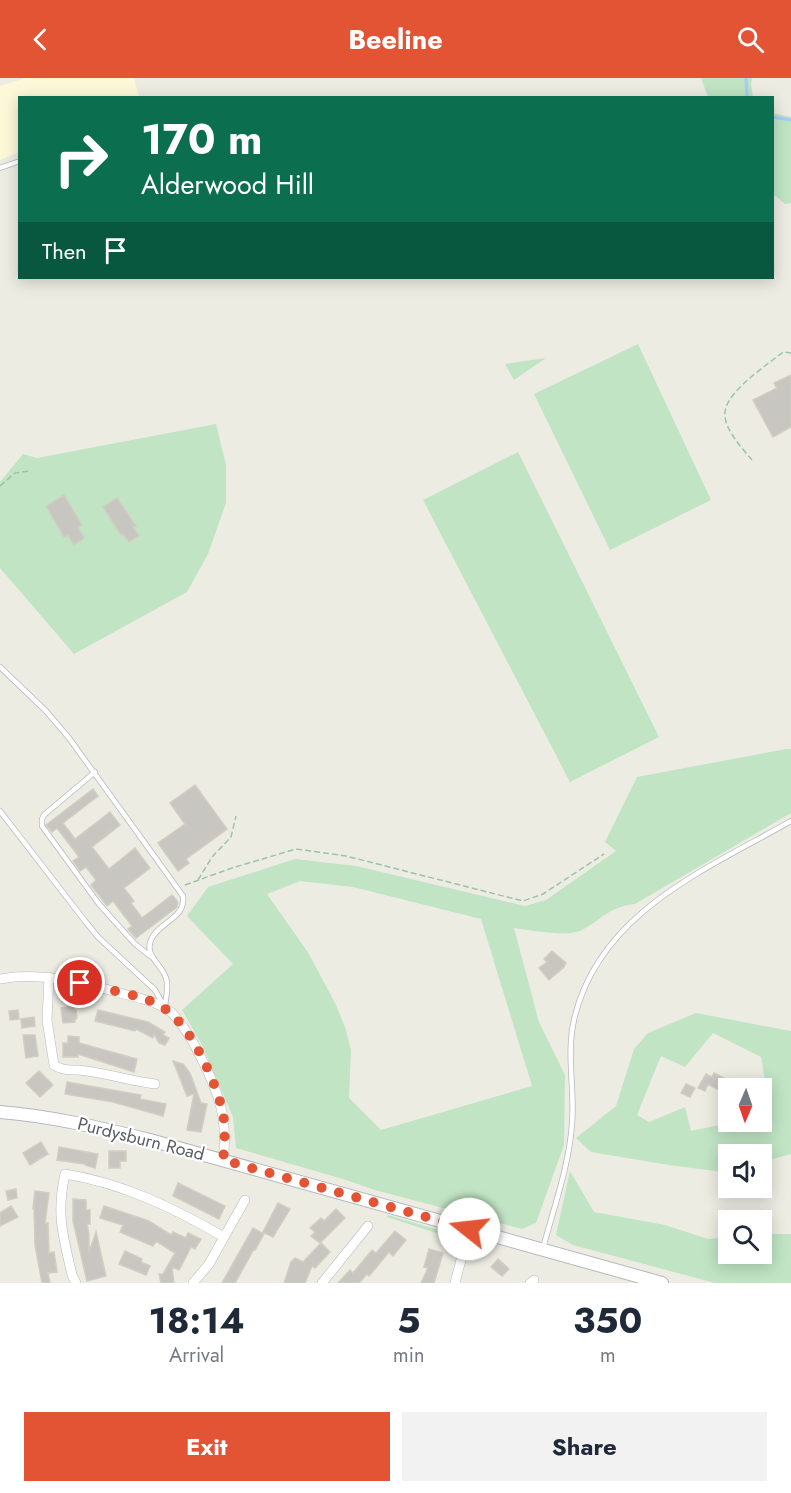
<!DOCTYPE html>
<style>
:root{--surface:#fff;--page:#f2f2f3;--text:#1f2937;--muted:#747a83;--accent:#e25434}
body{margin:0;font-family:Jost,sans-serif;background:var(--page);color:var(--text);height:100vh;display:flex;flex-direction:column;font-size:22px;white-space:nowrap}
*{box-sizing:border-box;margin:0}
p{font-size:20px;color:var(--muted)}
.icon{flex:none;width:33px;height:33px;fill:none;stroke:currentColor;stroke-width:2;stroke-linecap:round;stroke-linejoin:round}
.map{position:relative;height:1205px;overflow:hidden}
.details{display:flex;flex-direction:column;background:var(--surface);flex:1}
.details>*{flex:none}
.hud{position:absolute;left:18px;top:18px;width:756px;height:183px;border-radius:0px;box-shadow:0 3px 15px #0003;background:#0b6e4f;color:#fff;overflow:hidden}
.needle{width:39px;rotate:182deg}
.buttons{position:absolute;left:718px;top:1000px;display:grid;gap:12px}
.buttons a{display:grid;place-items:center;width:54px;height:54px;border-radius:0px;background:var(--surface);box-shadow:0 3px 15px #0003;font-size:30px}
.pin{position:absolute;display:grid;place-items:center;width:51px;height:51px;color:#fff;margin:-26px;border:3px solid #fff;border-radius:50%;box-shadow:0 2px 6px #0007}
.me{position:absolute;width:66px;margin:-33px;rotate:286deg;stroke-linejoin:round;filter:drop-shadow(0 0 4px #0008)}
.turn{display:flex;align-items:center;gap:21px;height:126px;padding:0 24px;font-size:27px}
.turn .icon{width:78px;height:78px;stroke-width:2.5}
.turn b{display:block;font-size:42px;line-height:51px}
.then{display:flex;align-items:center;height:57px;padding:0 24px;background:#0003;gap:12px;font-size:22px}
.eta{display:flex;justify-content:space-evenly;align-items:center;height:102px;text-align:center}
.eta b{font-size:36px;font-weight:700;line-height:42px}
.button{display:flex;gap:12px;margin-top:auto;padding:12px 24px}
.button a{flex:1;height:69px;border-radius:0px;background:var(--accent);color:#fff;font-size:24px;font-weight:700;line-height:69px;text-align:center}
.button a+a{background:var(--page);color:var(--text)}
header{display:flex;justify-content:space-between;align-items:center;height:78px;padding:0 24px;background:var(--accent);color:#fff;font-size:27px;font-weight:700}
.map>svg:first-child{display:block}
</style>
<header><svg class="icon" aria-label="back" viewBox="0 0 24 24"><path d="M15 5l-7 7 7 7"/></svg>Beeline<svg class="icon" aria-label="search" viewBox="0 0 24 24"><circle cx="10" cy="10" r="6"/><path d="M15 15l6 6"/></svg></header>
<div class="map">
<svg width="791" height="1205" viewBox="0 0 791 1205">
<rect width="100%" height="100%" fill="#edece3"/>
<path fill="#fcf8d8" d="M26,0h108l5,19 -119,1 -1,54 -19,8v-74z"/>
<path fill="#c0e4c4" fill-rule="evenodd" d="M701,0h51l-1,7 2,12h-45z
M772,35l19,4v86l-6,1 -12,-10z
M638,266l73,156 -101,50 -76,-156z
M546,280l-32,22 -9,-16z
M216,346l10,41v38l-18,51 -21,38 -113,62 -74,-86v-86l23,-28 14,4z
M518,374l141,285 -89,45 -147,-282z
M786,671h5v64l-156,91c-26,2 -34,17 -55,27 -15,6 -50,-1 -66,-3l25,94 26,53 -1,70 -28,78 -14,6 -147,-39 -32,-11 -107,-31 -3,-31 -31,-72 -20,-35 51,-46 -46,-48 21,-29 87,-28 61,7 169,40 21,-6 70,-49 -11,-9 32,-65zM300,803l53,6 128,32 51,167 -151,44 -32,-32 2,-48 -6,-23 -9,-22 -27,-51 -42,-60z
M696,935l95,18v123l-29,8v-7h-33v15l-6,2 -54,-7 -78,-13 -15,-14 40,-32 18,-57 14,-16zM713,955l48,24 5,29 -4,13v23h-29l-42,9 -6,-24 -36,15 -12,-7 24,-59 24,11z
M570,1093l24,41 71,13 43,14 21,-2v17h33v-20h29v49h-76l-142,-38 -17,-10z
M388,1137l61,18 9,7 -71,-23z"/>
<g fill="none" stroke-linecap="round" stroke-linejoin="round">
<path stroke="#a4ccfb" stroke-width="3" d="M746,0l1,20
M772,39l19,3"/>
</g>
<path fill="#c8c6c0" stroke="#d1cec1" stroke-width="1.5" d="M791,297v52l-18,10 -20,-37 24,-12 -3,-5z
M64,417l18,30 -4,2 6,11 -10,7 -6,-10 -4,2 -18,-31z
M117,420l19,28 -3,1 6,9 -10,6 -6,-8 -2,1 -18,-28z
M195,707l32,44 -41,30 3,4 -11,8 -20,-28 27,-19 -15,-21z
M93,711l5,7 -35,27 12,16 35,-27 10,13 -28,22 17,22 26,-21 15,20 -26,20 10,13 -3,2 11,15 30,-23 6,7 -1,5 -41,31 -8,-9 4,-3 -19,-25 -6,5 -16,-21 5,-5 -10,-13 -6,4 -7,-10 6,-4 -22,-29 -5,4 -6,-7z
M552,873l14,12 -2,4 -15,13 -10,-12 8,-6 -3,-3z
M74,928v4h2l1,8 -2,1v3l-12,1 -2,-15z
M18,932l1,9 -9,1 -1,-9z
M98,932l50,12 17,10 -2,3 6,3 -4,7 -6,-2 -5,-9 -1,4 -17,-9 -1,2 -40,-10z
M34,939l1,9 -13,2 -1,-9z
M23,957h12l3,21 -12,2z
M68,958l11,1v6l58,16 -3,13 -56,-18v3h-15v-14h5z
M173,983l10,3 7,9 11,30 6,1 -6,28 -14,-2 7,-36 -7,2z
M39,993l14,14 -13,12 -14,-14z
M714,995l16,8 -6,12 -16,-9 -3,7 -7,-3 8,-14 6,3z
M67,1004l74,13 -1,4 26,5 -3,12 -50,-14 -48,-8z
M686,1006l9,4 -5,9 -9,-4z
M41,1064l7,12 -18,11 -7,-12z
M59,1069l39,7 -3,14 -10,-3v-1l-28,-4z
M109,1073h17v10h-6v7h-11z
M178,1105l47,23 -6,13 -46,-23z
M16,1111l1,9 -9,2 -2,-9z
M35,1113l14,2 -4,30h3l1,30 5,-1 3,20 -9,1 2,10h-8l-7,-38 -1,-38 -1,1z
M73,1121l13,1v10h4v14h-3l2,11v17l7,-20 10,44 -19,5 -14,-60z
M278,1125l12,6 -17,28 -10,-5z
M11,1128l7,11 -18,9v-13z
M104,1128l45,15 22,14 2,-3 13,6 2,-5 13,6 -6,10 -4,-2 -12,23 -7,-3 2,16h-13l-2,-9h4l12,-21 -19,-12 -3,5 -33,-14 3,-7 -23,-7z
M336,1131l9,9 -25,25 -9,-7 4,-4 -5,-4 11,-10 3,3z
M253,1150l11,6 -9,16 -1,-1 -19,34h-13z
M395,1153l11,9 -13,16 -4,-4 -20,24 -2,-2 -8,9h-21l12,-13 3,3 19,-23 4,3z
M321,1165l9,9 -15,16 -3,-2 -7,17h-21l7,-21 4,-4 8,4z
M429,1171l14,4 -9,30h-13l7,-15 -4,-1z
M125,1173l17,8 -1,3 9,4 -4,9 -27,-11z
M498,1181l11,10 -7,7 -11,-9z"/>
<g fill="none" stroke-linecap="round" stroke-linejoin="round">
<defs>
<path id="service" d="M0,90l20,-7
M0,589l46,44 23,27 114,158c3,23 -25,26 -32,44 -7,16 11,24 15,38 3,8 0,19 -1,28
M95,694l-51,43 -2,4v7l57,78 35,39 16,13
M0,733l85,110 13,16 57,53 9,16
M543,1170c11,-41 26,-82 29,-124 3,-35 -6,-69 2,-104 24,-107 131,-150 217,-199"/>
<path id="minor" d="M49,899l-2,43 7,45c7,5 15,5 23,5 27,2 52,11 78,14
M0,901c49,-9 96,8 143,20 10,3 21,7 29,14 20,21 47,76 51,105 2,14 2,28 0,42
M76,1205l-4,-8c-9,-40 -16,-60 -7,-101 57,9 109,34 159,63
M193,1205l16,-19 36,-64
M322,1205l46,-57
M455,1205l14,-54
M530,1205l4,-3"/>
<path id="tertiary" d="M0,1034c51,4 101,16 150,28l512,143"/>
</defs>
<use href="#service" stroke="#b5b8bc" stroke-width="6"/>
<use href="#minor" stroke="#b5b8bc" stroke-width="10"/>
<use href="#tertiary" stroke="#b5b8bc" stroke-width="14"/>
<path stroke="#9ac4aa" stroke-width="1.5" stroke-dasharray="6 3" stroke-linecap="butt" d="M752,382c-10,-12 -29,-32 -27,-48 2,-21 42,-47 58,-60l8,1
M0,408l15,-13 14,-2
M198,802l14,-23 19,-20 5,-21
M185,807l47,-17 64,-19 50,7 177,45 20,-7 61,-40"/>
<use href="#service" stroke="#fff" stroke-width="4.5"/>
<use href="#minor" stroke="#fff" stroke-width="9"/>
<use href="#tertiary" stroke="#fff" stroke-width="12"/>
</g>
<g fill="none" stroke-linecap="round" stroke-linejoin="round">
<path stroke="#e25434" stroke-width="10" stroke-dasharray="0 18" d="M80,905c22,6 59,11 79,22 30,16 53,69 62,100 5,17 4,37 2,55l246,69"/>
</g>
<g text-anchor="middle" stroke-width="4.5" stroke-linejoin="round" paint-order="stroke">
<g font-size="18" fill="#5b5e63" stroke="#fff">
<text transform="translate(141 1061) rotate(14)" y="6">Purdysburn Road</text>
</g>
</g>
</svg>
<div class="buttons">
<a><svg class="needle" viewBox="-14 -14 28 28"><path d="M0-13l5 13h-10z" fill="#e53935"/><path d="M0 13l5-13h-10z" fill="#747a83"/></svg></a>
<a><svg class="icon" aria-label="sound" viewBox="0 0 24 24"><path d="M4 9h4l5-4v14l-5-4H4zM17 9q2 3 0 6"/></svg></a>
<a><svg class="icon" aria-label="search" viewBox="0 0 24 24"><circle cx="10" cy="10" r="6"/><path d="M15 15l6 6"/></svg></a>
</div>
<div class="pin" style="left:80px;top:905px;background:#d93025"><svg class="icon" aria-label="arrive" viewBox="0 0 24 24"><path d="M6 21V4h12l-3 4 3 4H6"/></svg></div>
<svg class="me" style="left:469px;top:1151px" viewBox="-20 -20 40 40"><circle r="19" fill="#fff"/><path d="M0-13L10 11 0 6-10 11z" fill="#e25434"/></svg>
<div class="hud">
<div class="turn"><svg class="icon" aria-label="right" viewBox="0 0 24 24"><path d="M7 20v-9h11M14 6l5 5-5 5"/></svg><div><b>170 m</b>Alderwood Hill</div></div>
<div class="then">Then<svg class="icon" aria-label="arrive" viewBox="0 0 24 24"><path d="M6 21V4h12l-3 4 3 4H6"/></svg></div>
</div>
</div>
<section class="details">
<div class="eta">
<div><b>18:14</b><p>Arrival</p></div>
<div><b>5</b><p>min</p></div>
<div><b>350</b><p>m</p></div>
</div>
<div class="button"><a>Exit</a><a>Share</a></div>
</section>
